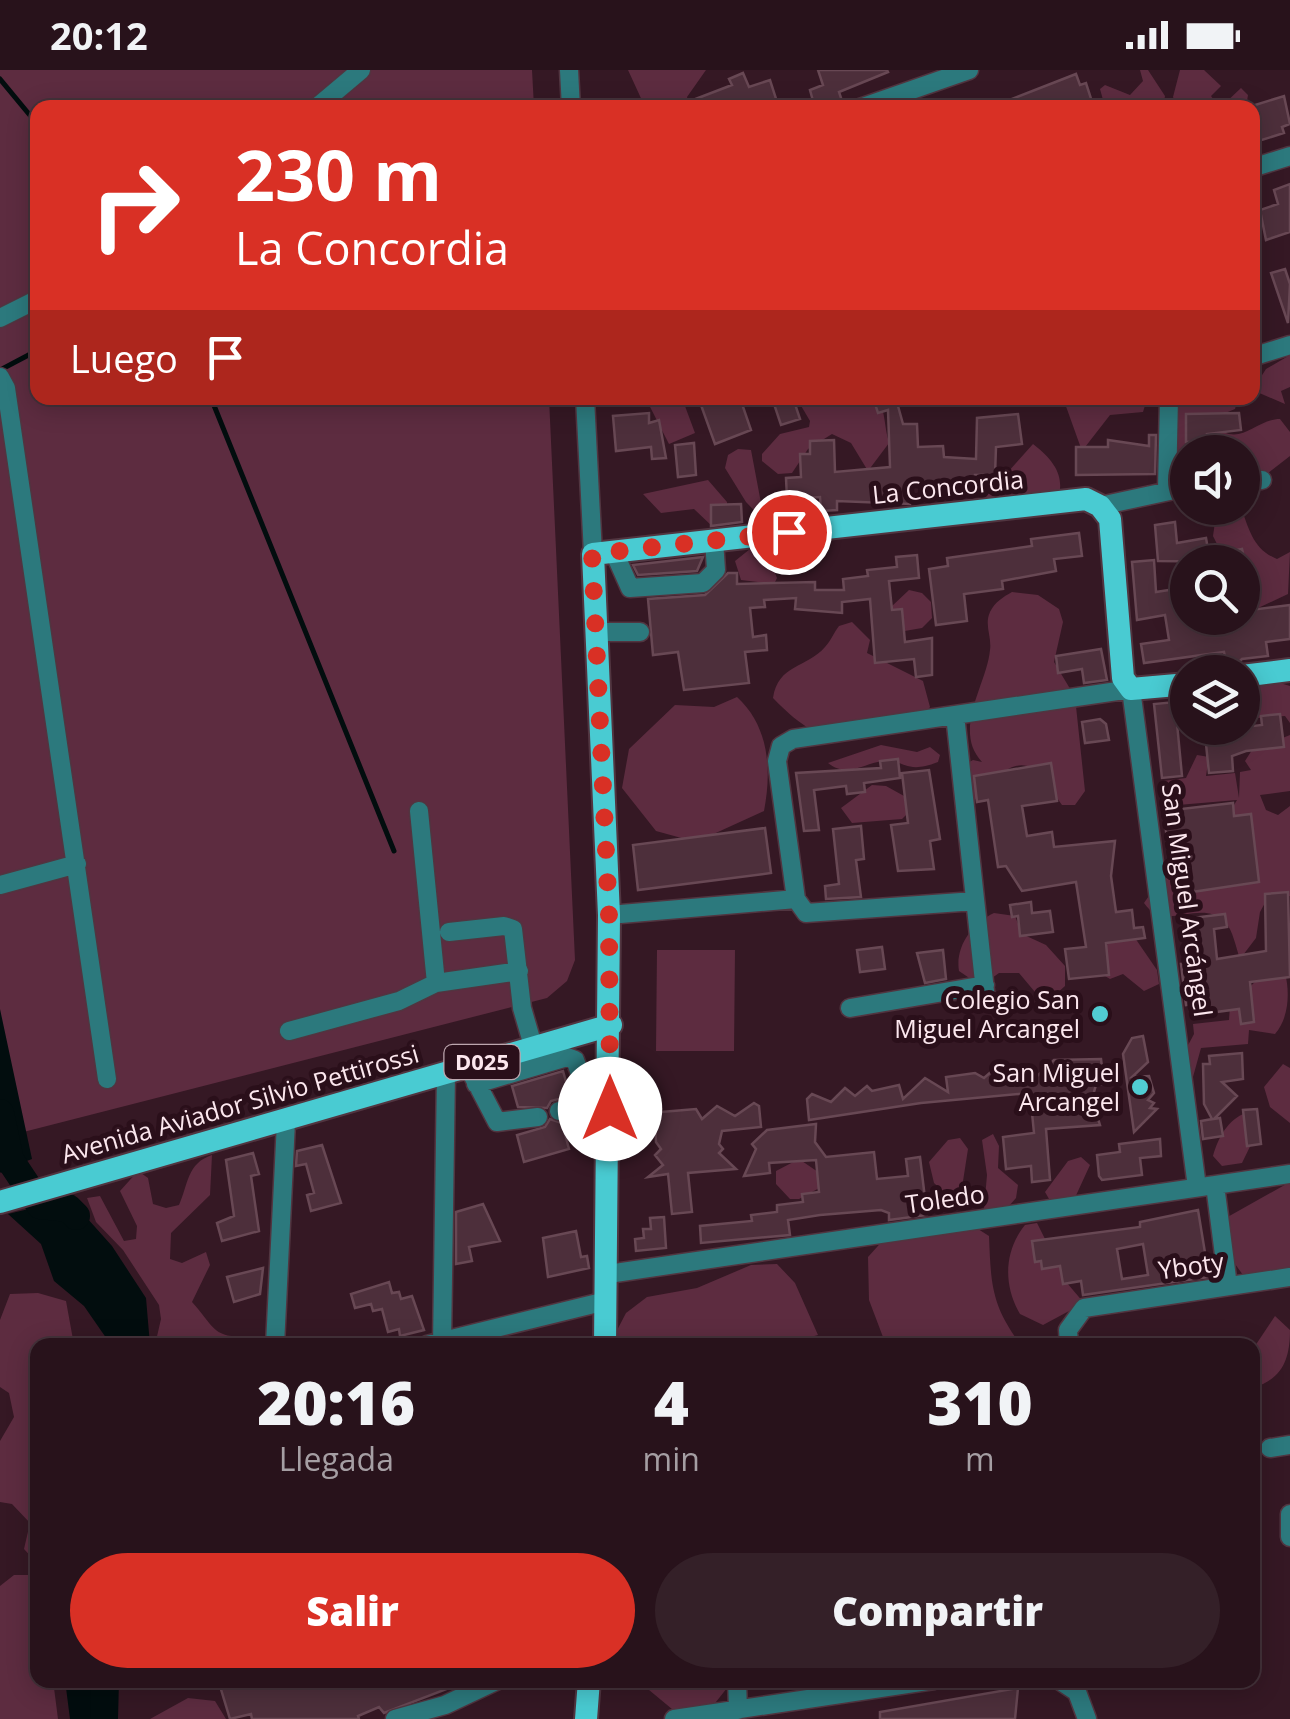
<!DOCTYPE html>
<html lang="es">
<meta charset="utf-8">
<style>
:root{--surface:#28121b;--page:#342028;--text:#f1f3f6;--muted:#a59ea3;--line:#44323a;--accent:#d93025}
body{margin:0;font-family:"Open Sans",sans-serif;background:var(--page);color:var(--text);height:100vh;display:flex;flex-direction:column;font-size:38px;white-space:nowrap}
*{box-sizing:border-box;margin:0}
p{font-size:32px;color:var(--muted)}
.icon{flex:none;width:55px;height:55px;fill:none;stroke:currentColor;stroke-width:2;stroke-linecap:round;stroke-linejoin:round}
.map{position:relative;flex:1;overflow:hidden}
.panel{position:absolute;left:30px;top:1268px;width:1230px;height:350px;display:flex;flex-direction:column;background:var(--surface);border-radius:20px;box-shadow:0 5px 25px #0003,0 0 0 2px var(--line)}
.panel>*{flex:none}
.banner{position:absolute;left:30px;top:30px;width:1230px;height:305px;border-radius:20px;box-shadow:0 5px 25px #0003,0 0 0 2px var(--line);background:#d93025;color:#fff;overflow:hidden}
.controls{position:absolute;left:1170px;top:365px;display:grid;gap:20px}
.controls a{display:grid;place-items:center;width:90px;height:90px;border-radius:50%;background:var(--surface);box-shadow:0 5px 25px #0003,0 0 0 2px var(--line);font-size:50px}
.pin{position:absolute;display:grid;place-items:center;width:85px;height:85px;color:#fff;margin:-42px;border:5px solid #fff;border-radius:50%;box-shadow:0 2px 10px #0007}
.me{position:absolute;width:110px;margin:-55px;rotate:0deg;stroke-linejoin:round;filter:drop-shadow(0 0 8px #0008)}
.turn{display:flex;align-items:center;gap:35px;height:210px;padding:0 40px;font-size:45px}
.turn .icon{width:130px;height:130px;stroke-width:2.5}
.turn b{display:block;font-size:70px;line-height:85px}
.then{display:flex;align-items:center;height:95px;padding:0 40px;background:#0003;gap:20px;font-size:38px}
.eta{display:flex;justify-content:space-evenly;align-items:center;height:170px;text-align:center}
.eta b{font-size:60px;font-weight:800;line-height:70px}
.cta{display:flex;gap:20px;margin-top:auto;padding:20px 40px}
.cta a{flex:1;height:115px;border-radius:60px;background:var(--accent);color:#fff;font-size:40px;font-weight:800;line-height:115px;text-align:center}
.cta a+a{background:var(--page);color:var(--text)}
.status{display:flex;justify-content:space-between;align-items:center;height:70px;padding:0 50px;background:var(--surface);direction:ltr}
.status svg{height:28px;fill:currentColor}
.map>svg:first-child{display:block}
</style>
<div class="status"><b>20:12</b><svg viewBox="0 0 49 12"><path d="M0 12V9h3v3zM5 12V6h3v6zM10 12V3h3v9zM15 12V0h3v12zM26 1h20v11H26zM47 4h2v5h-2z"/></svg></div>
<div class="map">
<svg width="1290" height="1649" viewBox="0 0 1290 1649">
<rect width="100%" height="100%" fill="#351824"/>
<path fill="#5d2c40" d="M0,0h532l2,37 -496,1v290h511l26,562 -8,21 -20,17 -547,140z
M628,0h78l-19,27 3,11 -45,-1z
M1140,0h8l17,26 -2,11h-58l-5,-18 5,-4 25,10 13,-14z
M1180,0h24l17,16 -10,10 5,7 7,2 18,-17 7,7 -2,12h-68l-5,-10z
M1290,285v32l-9,4 4,13 -28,-12 -2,-6 11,-17z
M682,328l13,35 -26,11 -23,-45z
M808,328h70c8,16 6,28 11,45l-21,28 -17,-28 -19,-9 -24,15 -16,24 -14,1 -16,-13v-7l18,-20 29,-7 1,-6 -10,-17z
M1063,328h84v1l-4,13 -33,3 -28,36z
M1171,328h67l-3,11 -12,5 1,18c19,10 35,-13 56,-13l10,13v24l-27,21 -20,4 -1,-29h-54l-1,38c-23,-27 -39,-62 -16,-92z
M1033,374c14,11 29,25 27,45l-52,31 -27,2 3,-23z
M738,379l13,1 10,53 7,-7 11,6 34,3 3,12 -8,11h-37l-25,-26 -21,-34 3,-13z
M708,410l19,22v8l-14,17 -19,-18 -33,4 -18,-19z
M1217,438h24c9,23 12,41 36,51l13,-7 -2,42 -45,21 -1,-53h-35l12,-9 5,5 -11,-22z
M750,479l22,16 5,13 -3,6 -33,-4 -6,-19z
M909,520l13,3 9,9 1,16 -10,10 -29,5 -2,-26z
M1012,522l26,3 21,14 4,13 -9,40 21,35 10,94 -10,14h-13c-7,-9 -11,-19 -18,-27 -26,-32 -53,4 -70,23l-13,-1c-15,-18 -7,-30 12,-40l9,2c-30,-32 5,-78 8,-112 2,-13 -6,-25 0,-38 5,-10 13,-15 22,-20z
M852,552l18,18 -3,13 56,28 7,26 -18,24c-70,6 -86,22 -139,-33 5,-34 34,-30 52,-51 6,-6 9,-15 14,-21z
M1263,608l27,8v37l-5,-7 -27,2 -15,-5 -1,-18z
M737,627c32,29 35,73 27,114l-68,31 -40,-11 -34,-43 7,-39 46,-44 39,2z
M1290,665v56l-30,4 6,15 12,5 12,-9v90l-24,5 -6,11 -4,26 -16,21c-4,-11 -7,-29 -15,-37 -25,-25 -60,12 -81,-19l15,-22 23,-13 10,7 45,-75 -71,6 -3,-25 23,-3 11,-23 12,2 -3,19 29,-3 4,25 1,-26 11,-2 -6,-9 7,-11z
M881,675l36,7 13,-5 10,8 -2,7c-33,13 -33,-3 -55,-1 -21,3 -36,17 -55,2z
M872,715l14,1 18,10 3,18 -5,5 -50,4 -11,-15z
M994,843l21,3 7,18 24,11 19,21v20l-20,18 -26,-31h-20l-18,13 -22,-15c-4,-24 13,-48 35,-58z
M1135,868l22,32 2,14 -15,7 -21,-17 -13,5 -5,-3 -2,-21 5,-12z
M657,880h78l-1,101h-78z
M1285,903c5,19 4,45 -10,61l-26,-4 -1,14 -47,4 -13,47 -3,-44 9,-17 -1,-10 36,-4 1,-14 29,-28z
M1283,994l7,4v55l-20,-16 -6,-20z
M1246,1043l13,15 -17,35 -20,3 -9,-10c5,-18 15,-37 33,-43z
M993,1064l6,12 -1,22 20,17 -2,13 -14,16 -18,-5 3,-34 -5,-35z
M960,1068l8,11 -7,45 -17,-2 -10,-9 -5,-21 19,-22z
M212,1085l-2,40 -39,38 -1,26 12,4 24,-11 4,13 -18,37c24,27 21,37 60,34l10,8 -107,1 6,-26 -2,-14 -36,-55 -27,-28 -9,-24 13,-2 24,45 12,-2 1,-13 -17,-35 18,-20 10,7 5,26 13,4 13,-3c9,-20 8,-42 33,-50z
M1081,1087l9,8 -17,37 -21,2 -7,-12 23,-31z
M799,1089l22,15 2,12 -24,13h-9l-14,-15v-13z
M1290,1112v101l-47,-8 -21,-29 2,-27z
M1037,1153l30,60 17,20 -41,22 -23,-11c-17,-29 -16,-63 5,-89z
M938,1156l40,3 11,7c2,48 2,69 32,109h-135l-17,-45 -1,-43 18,-20z
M777,1194l18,19 23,52 -36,10h-167l-2,-7 13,-25 21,-16 50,-9 54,-23z
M38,1223l28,8 8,44h-36l-3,216 -11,-12 6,-26 -18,-19 -12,-2v-61l14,-24 -5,-24 -9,-6v-67l10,-26z
M1275,1246l15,14c0,30 -8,49 -37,58v-39z
M14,1505h23l1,105h15l5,39h-58v-133z
M637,1610h94v3l-19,24 -28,12z
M188,1628l27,3 11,18h-76z"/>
<path fill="#020d0e" d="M0,939l32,150 -32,12z
M70,1129l42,47 34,52 4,47h-39l-27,-39 -30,-25 -13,-37 -33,-30z
M65,1610h29l13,39h-37z"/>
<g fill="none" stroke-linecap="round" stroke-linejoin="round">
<path stroke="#020d0e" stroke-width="5" d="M0,9l38,46
M0,300l38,-20
M211,328l183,453
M0,1100l17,1"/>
<path stroke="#020d0e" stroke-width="28" d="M0,1043l10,47 30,45 28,3 8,8
M104,1649l1,-39"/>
</g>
<path fill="#4d2f3b" stroke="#684854" stroke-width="2.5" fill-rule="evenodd" d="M818,0h69l1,2 -49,20 4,12 -28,4 -5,-18 13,-5z
M743,3l6,14 21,-7 9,28h-107l60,-23 -3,-6z
M1076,4l4,11 6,-2 8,25h-105z
M1284,26l6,28 -8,3 2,6 -32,10v-37z
M1290,114v48l-24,8 -6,-30 18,-6 -4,-14z
M1285,199l5,15 -2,39 -17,-50z
M724,328h16l11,32 -36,14 -14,-39z
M772,328h21l7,21 -19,6z
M873,328h44l-19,8 5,18h14l1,23 25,-1 1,11 32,2 1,-41 41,-4 4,30 -26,3 -1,28h-20v7l-66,-1 1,23 -73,-3v9l-16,1 -1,-14 -33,2 -1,-21 15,-1 -1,-23h10v-13l24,-1 1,32 55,-5 -2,-57 -10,3z
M649,343v10l10,-3 7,38 -14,1 -1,-12 -35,4 -3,-35z
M1239,343l2,17 -34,4v8h-21v-28z
M1149,365h7l-1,39 -79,1v-28h32v-7l41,6z
M694,373l2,32 -18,2 -3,-32z
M741,434l1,18 -31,4v-21z
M1175,452l2,21 29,-5 3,17 33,-6 3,13 -87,-1 -3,-36z
M1079,463l3,23 -28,3 2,12 -54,10 1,8 -39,5 3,27 -31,4 -7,-56 19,-3 -1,-8 85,-12 -1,-7z
M917,485l2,23 -30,3 3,29 10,-1 3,33 27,-4v37l-16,2 -2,-18 -39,4 -5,-64 -28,3v11l-47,-4 1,-11 -32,2 1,7 -15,1 3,29 13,-2 1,15 -22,2 4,31 -65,7 -6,-38 -25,3 -5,-56 57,-4 23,-22h9v11l78,-2v8h29l-1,-11 25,-3 -1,-6 30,-3 -1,-10z
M703,487l-6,14 -59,4 -5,-10z
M1154,490l2,32 32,-5v31h54v-7l48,-6v34l-24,3 2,14 -26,3 -14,13 -4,-20 -80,11 -3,-19 28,-4 -4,-25 -28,5 -5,-58z
M1101,579l6,31 -23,3 -2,-14 -24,4 -2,-17z
M1175,632l7,74 -20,2 -8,-74z
M1280,644l4,33 -38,4 -14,5 1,15 -24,2 -3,-29 15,-2 -2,-12 43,-5 -1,-9z
M1100,649l6,5 3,16 -24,3 -3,-21z
M898,689l2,19 -36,5 1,9 -18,2 -1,-8 -32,4 5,40 -15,1 -8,-58 85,-5 -1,-7z
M1051,693l6,38 -35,5 5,30 25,-4 2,15 61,-6 -4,35 5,36 16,-2 2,18 9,-1 2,11 -39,5 3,32 -40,4 -4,-30 21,-2 -10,-65 -54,9 -16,-25 -8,1 -10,-67 -11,2 -3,-26z
M929,700l11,69 -10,2 4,28 -36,2 -7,-46 17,-2 -6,-50z
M1233,733l1,13 17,-2 8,68 -67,10 -4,-27 -12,1 -5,-7 16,-20 -20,2 -3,-30z
M861,756l3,33 -8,1 5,37 -35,2 -1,-13 14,-2 -6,-55z
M765,758l6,45 -133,17 -5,-45z
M1288,822l2,85 -40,5 4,40 -13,2 -2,-15 -30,4 -1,-11 -22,3 -5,-41 13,-1 -2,-45 33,-4 2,13 -13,2 3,30 49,-8 -1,-57z
M1031,832l1,11 18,-2 3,21 -33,4 -2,-20 -6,1 -2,-12z
M882,877l3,22 -25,3 -3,-22z
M943,880l3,29 -21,4 -8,-30z
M1143,966l5,26 -16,15 17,-1 5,17 -6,7 6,3 -4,5 7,1 -23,23 -11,-78 9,-16z
M1242,983l1,26 -21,3 15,14 -23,23 6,-1 3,18 -20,3 -2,-18 11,-2 -8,-15 -1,-40h7l-1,-8z
M1101,989l3,25 -8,1 -4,14 8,26 -54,4 4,51 -18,2 -1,-16 -25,3 -3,-32 31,-4 -4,-40 -109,10 -112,17 -2,-21 5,-5 19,8 14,-14 10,8 12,-10 5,5 27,-6 4,14 22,-21 23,14 -2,-15 29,-4 9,5 8,-7 27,11 -2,-13 14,-2 2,13 21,-20z
M563,1001l7,25 -19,5 -4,7 -29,-1 -6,-21z
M754,1033l5,3 2,21 -39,4 -3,13 4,5 -4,4 17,16 -48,4 4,39 -20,2 -4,-40 -20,3 15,-12 -8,-10 6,-6 -5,-7 -1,-22 6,-8 35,-3 6,10 15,-13 18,10z
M1257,1039l4,35 -14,2 -4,-36z
M550,1049l12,4 7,26 -45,13 -7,-27 28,-8z
M816,1054l-1,18 11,15 48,-5 3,27 31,-3 -2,-17 14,-2 7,58 -38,5v-7l-8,-3 -61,5 -32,5 2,15 -89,8 -1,-17 52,-5 -1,-6 26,-3v-7l26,-3 -1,-8 17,-2 -3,-32 -47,3 1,10 -26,3 12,-27 -4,-5 15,-14z
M1160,1069l1,17 -21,2 2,17 -40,5 -3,-4 -2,-21 23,-3 -1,-8z
M322,1075l19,58 -30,8 -4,-16 7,-2 -8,-29 -10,2 1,-15z
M253,1083l6,21 -8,2 8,55 -37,10 -5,-18 17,-7 -8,-56z
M483,1134l17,37 -31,6 3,14 -16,3v-52z
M1198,1140l11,67 -126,18 -2,-14 -18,3 -3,-18 -18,3 -1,-8 -6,1 -3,-21 108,-14v-5zM1143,1174l5,31 -26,4 -5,-30z
M664,1147l2,31 -30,3 -1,-12 9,-1 -1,-9h8l-1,-11z
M576,1161l5,26 6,-1 2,12 -41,9 -5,-39z
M263,1198l-3,26 -26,8 -7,-25z
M389,1212l3,11 7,-1 2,7 11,-3 12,34 -24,6 -1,-7 -11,3 -6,-23 -9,2 -2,-7 -16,4 -4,-14z
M241,1610h224v2l-81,31 -5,-6 -21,9 1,3h-107l-1,-5 -21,5 -10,-33z
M1018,1618l-3,31h-135v-7z"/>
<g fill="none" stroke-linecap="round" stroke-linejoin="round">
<defs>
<path id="minor" d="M569,0l2,38
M316,38l45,-38
M860,38l109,-38
M1252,98l38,-12
M0,248l38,-19
M1252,287l38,-12
M0,307l6,11 101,691
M585,328l8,156
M1242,411l20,-1
M1167,419l2,-91
M1100,436l88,-19
M614,482l16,36 73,-5 13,-13 -2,-30
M596,562h44
M955,645l31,285
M419,741l17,172
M0,815l77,-21
M975,831l-169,12 -10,-14 -19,-138 4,-15 12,-7 338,-50 66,498
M609,845l187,-16
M449,862l55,-6 9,3 9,79 16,55
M850,938l135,-23
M289,961l110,-30 37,-18 83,-12
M473,1006l24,46 41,-5
M476,1014l91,-27 8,3 16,44
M559,1041l43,-9
M1215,1115l13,101
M608,1204l682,-100
M275,1275l11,-223
M427,1275l179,-44
M442,1275l4,-272
M1069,1275l-1,-15 16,-22 206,-31
M1270,1378l20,-3
M1290,1444v23
M737,1610l1,30
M1059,1610l18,12 10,27
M395,1649l50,-14 53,-25
M674,1649l260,-39"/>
<path id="major" d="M1242,606l48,-6
M0,1132l611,-177
M605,1275l4,-430 -16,-361 493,-55 14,7 10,13 13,159 8,11 57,-5
M586,1649l3,-39"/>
</defs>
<use href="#minor" stroke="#513540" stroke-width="21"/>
<use href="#major" stroke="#513540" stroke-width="26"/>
<use href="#minor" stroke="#2c797d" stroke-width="18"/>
<use href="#major" stroke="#49cbd2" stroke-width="22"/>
</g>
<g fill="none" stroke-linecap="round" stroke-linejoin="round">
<path stroke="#d93025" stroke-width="18" stroke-dasharray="0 32.4" d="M610,1039l-1,-194 -17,-361 197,-22"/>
</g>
<g fill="#51ccd3" stroke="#2a0f1a" stroke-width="4">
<circle cx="1100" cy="944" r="10"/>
<circle cx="1140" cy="1017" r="10"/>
</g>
<g text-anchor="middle" stroke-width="10" stroke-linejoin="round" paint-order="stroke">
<rect fill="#2a0f1a" stroke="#bda6ae" stroke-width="2.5" x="444.5" y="975" width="75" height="34" rx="8"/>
<g font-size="22" font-weight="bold" fill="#fce7ee">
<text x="482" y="1000">D025</text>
</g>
<g font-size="25" fill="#fce7ee" stroke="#2a0f1a">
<text transform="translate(948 417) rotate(-6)" y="9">La Concordia</text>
<text transform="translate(1187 830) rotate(82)" y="9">San Miguel Arcángel</text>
<text transform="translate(240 1034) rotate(-16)" y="9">Avenida Aviador Silvio Pettirossi</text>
<text transform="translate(945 1129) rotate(-8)" y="9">Toledo</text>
<text transform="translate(1191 1196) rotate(-8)" y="9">Yboty</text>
</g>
<g font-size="25" fill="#fce7ee" stroke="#2a0f1a" text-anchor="end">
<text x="1080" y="939">Colegio San<tspan x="1080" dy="29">Miguel Arcangel</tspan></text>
<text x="1120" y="1012">San Miguel<tspan x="1120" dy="29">Arcangel</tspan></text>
</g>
</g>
</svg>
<div class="controls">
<a><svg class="icon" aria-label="sound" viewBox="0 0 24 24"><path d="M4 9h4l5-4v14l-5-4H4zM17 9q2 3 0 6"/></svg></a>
<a><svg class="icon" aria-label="search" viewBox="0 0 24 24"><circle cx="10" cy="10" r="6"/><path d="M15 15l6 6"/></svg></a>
<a><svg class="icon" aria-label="layers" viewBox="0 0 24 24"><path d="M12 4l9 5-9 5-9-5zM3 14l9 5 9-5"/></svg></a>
</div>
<div class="pin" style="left:789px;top:462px;background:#d93025"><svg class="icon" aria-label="arrive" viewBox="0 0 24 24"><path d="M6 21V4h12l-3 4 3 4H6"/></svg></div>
<svg class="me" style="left:610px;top:1039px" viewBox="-20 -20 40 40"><circle r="19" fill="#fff"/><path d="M0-13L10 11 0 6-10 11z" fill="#d93025"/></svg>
<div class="banner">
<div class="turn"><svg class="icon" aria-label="right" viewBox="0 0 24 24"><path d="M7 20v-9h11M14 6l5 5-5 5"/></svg><div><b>230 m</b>La Concordia</div></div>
<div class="then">Luego<svg class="icon" aria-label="arrive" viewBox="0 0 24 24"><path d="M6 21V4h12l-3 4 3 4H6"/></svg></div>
</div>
<section class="panel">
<div class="eta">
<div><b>20:16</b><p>Llegada</p></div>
<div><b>4</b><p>min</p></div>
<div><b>310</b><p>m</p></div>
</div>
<div class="cta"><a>Salir</a><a>Compartir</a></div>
</section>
</div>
